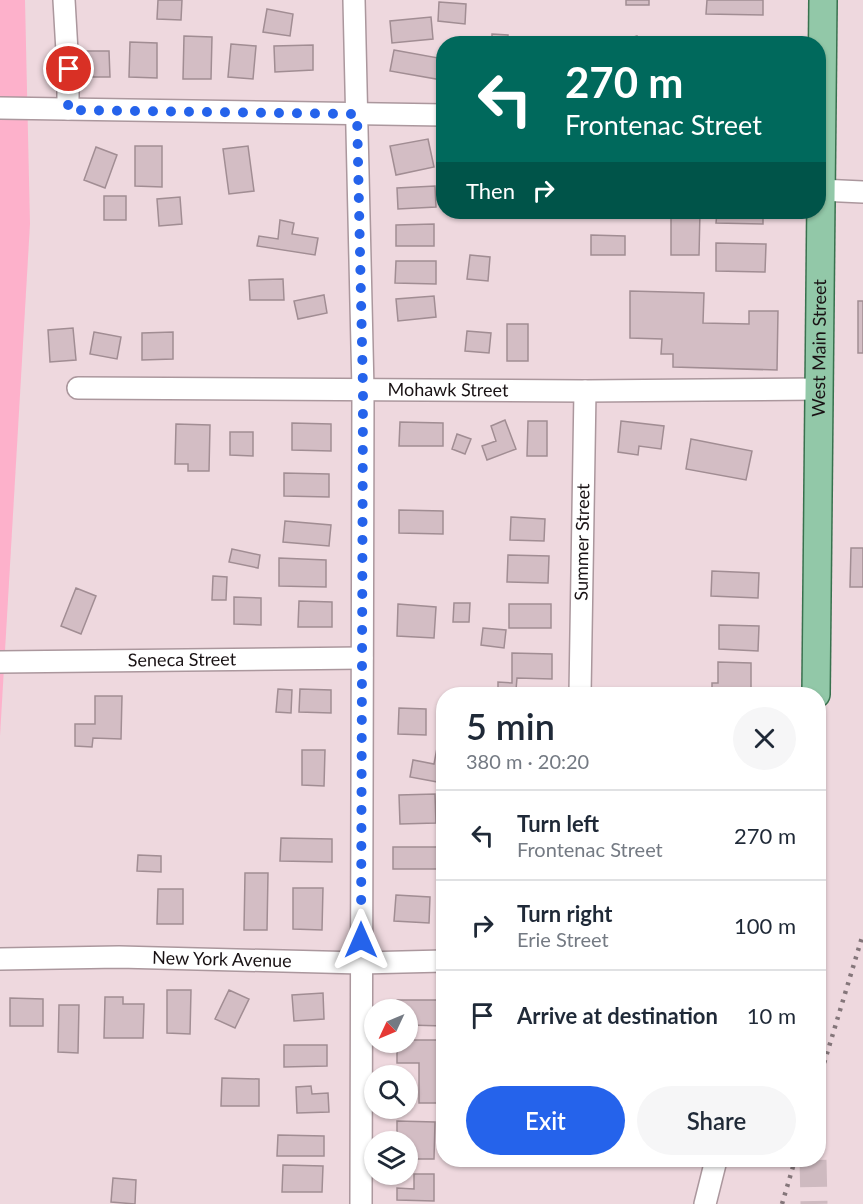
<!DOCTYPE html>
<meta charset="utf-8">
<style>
:root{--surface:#fff;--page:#f6f6f7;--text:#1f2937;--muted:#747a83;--line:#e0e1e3;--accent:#2563eb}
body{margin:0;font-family:Lato,sans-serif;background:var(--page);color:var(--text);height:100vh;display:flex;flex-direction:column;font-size:22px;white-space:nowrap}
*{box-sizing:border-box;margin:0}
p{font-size:20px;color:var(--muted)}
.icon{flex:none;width:33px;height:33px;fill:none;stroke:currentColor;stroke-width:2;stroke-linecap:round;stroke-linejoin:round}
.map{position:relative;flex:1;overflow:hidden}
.sheet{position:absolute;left:436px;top:687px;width:390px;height:480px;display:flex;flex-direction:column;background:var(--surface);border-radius:24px;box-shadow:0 2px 4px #0004}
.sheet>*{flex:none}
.banner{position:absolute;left:436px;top:36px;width:390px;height:183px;border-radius:24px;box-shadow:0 2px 4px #0004;background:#00695c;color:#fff;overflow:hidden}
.needle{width:39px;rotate:226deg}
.fabs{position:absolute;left:364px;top:999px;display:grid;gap:12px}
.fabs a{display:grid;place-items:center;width:54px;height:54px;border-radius:50%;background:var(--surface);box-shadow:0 2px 4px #0004;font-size:30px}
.pin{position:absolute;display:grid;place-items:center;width:51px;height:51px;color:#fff;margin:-26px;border:3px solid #fff;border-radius:50%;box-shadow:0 2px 6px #0007}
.me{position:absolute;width:66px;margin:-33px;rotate:0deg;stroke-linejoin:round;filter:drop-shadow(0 0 4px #0008)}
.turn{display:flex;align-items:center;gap:21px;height:126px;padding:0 30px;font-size:27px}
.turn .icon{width:78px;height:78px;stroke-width:2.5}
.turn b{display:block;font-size:42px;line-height:51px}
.then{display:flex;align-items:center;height:57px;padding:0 30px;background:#0003;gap:12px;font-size:22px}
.round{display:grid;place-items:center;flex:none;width:63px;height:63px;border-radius:32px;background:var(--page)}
.overview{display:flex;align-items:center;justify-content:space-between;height:102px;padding:0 30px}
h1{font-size:36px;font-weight:600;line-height:45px}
.action{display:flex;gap:12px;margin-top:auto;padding:12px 30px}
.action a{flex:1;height:69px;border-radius:36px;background:var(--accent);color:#fff;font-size:24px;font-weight:600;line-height:69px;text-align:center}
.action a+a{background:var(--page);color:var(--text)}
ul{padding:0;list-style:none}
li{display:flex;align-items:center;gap:18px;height:90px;padding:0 30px;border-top:2px solid var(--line)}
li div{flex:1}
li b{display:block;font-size:22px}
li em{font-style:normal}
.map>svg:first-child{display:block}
</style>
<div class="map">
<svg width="863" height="1204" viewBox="0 0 863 1204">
<rect width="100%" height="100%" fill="#eed8de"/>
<path fill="#fdb1cb" d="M0,0h25l5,224 -30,512z"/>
<path fill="#d3bdc4" stroke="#a18d93" stroke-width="1.5" d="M158,0h24l-1,20 -24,-1z
M626,0h23v5h-23z
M707,0h56v15l-57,-1z
M439,2l27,2 -1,20 -27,-3z
M267,9l26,5 -3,22 -27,-4z
M431,17l2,22 -41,4 -2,-22z
M492,34l16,1v9h-16z
M184,36l28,1 -1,42h-28z
M637,36l3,8h-21l-1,-2z
M130,42l27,1v35l-28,-1z
M231,44l25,2 -3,33 -25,-2z
M313,45v25l-38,2 -1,-26z
M394,50l50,9 -2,21 -52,-9z
M84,51h25l1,26h-25z
M428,139l6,28 -38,8 -6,-29z
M135,146h27v41l-27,-1z
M248,146l6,45 -25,3 -6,-45z
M96,147l21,8 -12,33 -21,-8z
M435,186l1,21 -38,2 -1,-21z
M104,196h22v24h-22z
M180,197l2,27 -23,2 -2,-27z
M671,212h29l-1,43h-28z
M717,212h46v12l-47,-1z
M280,220l14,3 -2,11 26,4 -3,17 -58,-9 2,-10 19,3z
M434,224v22h-38v-21z
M591,235l34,1v19h-34z
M716,243l50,1 -1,28 -49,-1z
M470,255l20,2 -2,24 -21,-2z
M396,261h40v23l-41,-1z
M283,279l1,21h-34l-1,-20z
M630,291l74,2 -1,30 46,1v-13h29l-1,59 -104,-3v-13h-12l1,-15 -32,-1z
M324,295l3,18 -29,6 -4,-18z
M434,296l2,21 -38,4 -2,-22z
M858,301h5v52h-5z
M507,324h21v37h-21z
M73,328l3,32 -26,2 -2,-32z
M467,331l24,2 -2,20 -24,-2z
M94,332l27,5 -4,22 -27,-5z
M173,332v27l-31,1v-27z
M505,420l11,29 -29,11 -5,-14 14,-5 -5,-15z
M528,421h19v35h-20z
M621,421l43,5 -3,23 -22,-3 -1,9 -20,-3z
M400,422l43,1v23h-44z
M292,423l39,1v27l-39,-1z
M176,424l34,1 -1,46h-21v-7h-13z
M230,432h23v24l-23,-1z
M457,434l14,5 -6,15 -13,-5z
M691,439l61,12 -6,29 -60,-11z
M284,473l45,1v23l-45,-1z
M399,510l44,1v23l-44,-1z
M511,517l34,2 -1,22 -34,-1z
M285,521l46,4 -2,21 -46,-4z
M851,548h12v39h-13z
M232,549l28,6 -2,13 -29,-6z
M508,555l41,1 -1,27 -41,-1z
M279,558l47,2v27l-47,-1z
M712,571l47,2 -1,25 -47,-2z
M213,576l14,1 -1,23h-14z
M76,588l20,8 -15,38 -20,-8z
M234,597l27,1v27l-27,-1z
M299,601l33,1v25h-34z
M454,603h16l-1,19h-16z
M398,604l38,3 -2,31 -37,-2z
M509,604h42v24h-42z
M719,625l40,1 -1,25 -39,-2z
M483,628l23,2 -2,18 -23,-3z
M512,653l40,1v25l-35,-1 -1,12h-18v-8l14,1z
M718,662l33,1v31h-39v-11h6z
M278,689l14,1 -1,23 -15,-1z
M300,689l31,1v23l-32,-1z
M95,696h27l-1,43 -28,-1 -1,9 -17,-1v-22h20z
M399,708l27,1v26l-28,-1z
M437,748l7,1 -1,34 -33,-6 3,-17 21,4z
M302,750h23l-1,36 -22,-1z
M435,794l1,29 -36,1 -1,-29z
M281,838l51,1v23l-52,-1z
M393,847h47v22h-47z
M138,855l23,1v16l-24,-1z
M245,873h23l-1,57h-23z
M293,888h30l-1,42 -29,-1z
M158,889h25v35h-26z
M396,895l34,2 -1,26 -35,-2z
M167,990h24l-1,44 -23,-1z
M229,990l20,9 -14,29 -20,-9z
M323,993l1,26 -30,2 -2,-26z
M105,997h18v7h21l-1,34h-39z
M10,998l33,1v27h-33z
M397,1000h47v26l-36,-1v-15h-11z
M59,1005h20l-1,48 -20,-1z
M408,1040h30v38h6v25h-25v-40h-22v-21h11z
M284,1045h43v21l-43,1z
M222,1078l37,1v27h-38z
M311,1086l1,8 16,-1 1,19 -32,1 -1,-26z
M397,1121l38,1 -1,37h-26v-17h-11z
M278,1135l46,1v20h-47z
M283,1165l40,1 -1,26h-40z
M414,1174h20v27l-37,-1v-12l17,1z
M113,1178l23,2 -1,24 -24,-2z"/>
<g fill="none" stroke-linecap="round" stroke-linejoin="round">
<path stroke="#cebac0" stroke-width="27" stroke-dasharray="27 14" stroke-linecap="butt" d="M813,1160l1,44"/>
<defs>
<g id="minor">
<path d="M64,0l4,69v40"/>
<path d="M354,0l9,390 -2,814"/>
<path d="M0,108l444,7"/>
<path d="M820,190l43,2"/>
<path id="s1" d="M78,388l507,3 235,-2"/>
<path id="s2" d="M0,662l362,-4"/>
<path id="s3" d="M580,694l5,-303"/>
<path id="s4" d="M0,959l119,-2 242,6 83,-2"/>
<path d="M705,1204l11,-44"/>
</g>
<g id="major">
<path id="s5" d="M816,694l7,-694"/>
</g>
</defs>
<use href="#minor" stroke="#ab979d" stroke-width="24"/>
<use href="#major" stroke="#38714e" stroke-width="30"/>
<use href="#minor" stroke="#fff" stroke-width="21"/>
<use href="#major" stroke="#92c8a8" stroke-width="27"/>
<path stroke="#84767a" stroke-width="4.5" stroke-dasharray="3 6" stroke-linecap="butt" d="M819,1080l44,-146
M782,1204l13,-44"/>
</g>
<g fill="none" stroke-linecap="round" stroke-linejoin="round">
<path stroke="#2563eb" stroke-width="10" stroke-dasharray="0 18" d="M69,69l-1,41 289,4 6,276 -2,550"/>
</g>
<g text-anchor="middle" stroke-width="6" stroke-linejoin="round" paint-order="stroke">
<g font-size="18" fill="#191214" stroke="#fff">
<text dy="6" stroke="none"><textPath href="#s5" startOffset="346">West Main Street</textPath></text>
<text dy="6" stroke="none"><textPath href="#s1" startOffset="370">Mohawk Street</textPath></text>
<text dy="6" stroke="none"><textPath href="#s3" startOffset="152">Summer Street</textPath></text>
<text dy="6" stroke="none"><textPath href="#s2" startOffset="182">Seneca Street</textPath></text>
<text dy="6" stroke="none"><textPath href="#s4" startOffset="222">New York Avenue</textPath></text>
</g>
</g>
</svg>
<div class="fabs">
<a><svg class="needle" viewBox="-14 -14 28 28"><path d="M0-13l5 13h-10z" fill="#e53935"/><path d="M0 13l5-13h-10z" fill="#747a83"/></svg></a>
<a><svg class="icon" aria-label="search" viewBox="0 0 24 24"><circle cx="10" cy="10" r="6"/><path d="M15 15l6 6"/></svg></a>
<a><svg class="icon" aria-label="layers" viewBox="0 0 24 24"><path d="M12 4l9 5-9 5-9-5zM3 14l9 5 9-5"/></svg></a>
</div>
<div class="pin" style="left:69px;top:69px;background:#d93025"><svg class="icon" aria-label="arrive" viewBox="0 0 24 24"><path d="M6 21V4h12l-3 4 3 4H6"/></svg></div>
<svg class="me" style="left:361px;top:940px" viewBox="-20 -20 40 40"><path d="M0-17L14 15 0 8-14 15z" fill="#2563eb" stroke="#fff" stroke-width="4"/></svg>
<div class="banner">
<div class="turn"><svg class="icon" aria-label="left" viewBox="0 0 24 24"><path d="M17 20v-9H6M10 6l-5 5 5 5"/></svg><div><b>270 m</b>Frontenac Street</div></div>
<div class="then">Then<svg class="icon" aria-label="right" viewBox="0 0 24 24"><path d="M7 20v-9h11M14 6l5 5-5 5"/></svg></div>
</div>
<section class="sheet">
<div class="overview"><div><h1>5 min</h1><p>380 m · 20:20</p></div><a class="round"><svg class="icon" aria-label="close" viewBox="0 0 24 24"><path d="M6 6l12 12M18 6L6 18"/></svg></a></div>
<ul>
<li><svg class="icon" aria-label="left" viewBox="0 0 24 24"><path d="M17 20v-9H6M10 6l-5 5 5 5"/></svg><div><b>Turn left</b><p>Frontenac Street</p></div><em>270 m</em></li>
<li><svg class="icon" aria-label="right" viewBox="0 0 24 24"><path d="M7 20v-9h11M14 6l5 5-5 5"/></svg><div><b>Turn right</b><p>Erie Street</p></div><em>100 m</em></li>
<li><svg class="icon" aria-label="arrive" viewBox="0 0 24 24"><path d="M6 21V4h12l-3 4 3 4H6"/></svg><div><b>Arrive at destination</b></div><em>10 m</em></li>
</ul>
<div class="action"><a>Exit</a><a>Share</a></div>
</section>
</div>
